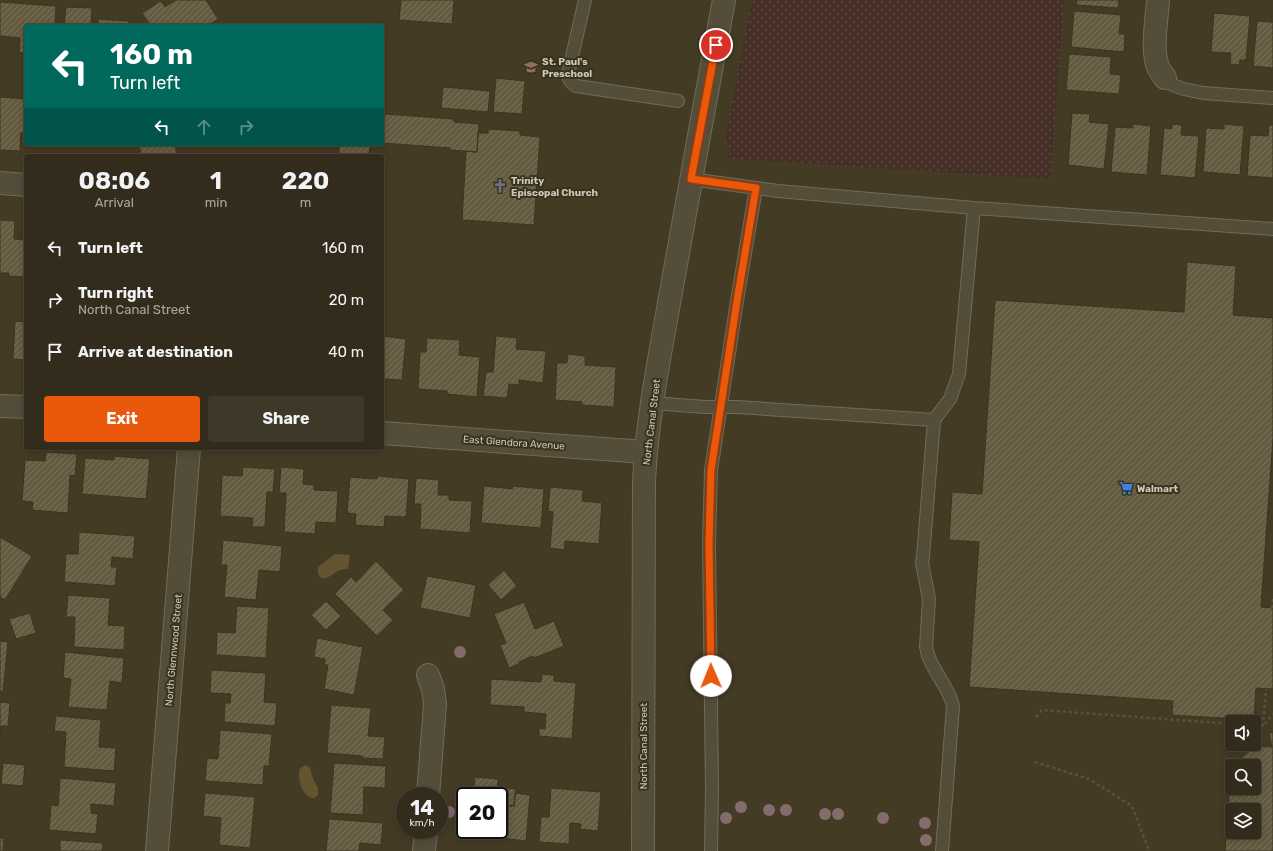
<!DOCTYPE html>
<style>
:root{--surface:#332c1c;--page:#3e3829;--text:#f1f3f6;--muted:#a9a7a3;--line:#4e483b;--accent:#ea580c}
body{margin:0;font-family:Rubik,sans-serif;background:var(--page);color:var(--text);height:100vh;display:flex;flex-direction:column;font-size:15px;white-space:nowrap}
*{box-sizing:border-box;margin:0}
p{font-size:13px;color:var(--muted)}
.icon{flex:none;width:22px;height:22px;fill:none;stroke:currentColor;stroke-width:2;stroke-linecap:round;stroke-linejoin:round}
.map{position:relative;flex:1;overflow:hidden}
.side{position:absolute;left:24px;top:154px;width:360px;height:296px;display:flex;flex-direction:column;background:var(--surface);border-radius:4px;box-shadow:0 2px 10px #0003,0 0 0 1px var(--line)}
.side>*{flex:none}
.banner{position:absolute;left:24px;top:24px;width:360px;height:122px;border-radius:4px;box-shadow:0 2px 10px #0003,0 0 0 1px var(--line);background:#00695c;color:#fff;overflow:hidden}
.controls{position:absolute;left:1225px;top:715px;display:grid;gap:8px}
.controls a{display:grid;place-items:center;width:36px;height:36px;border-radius:4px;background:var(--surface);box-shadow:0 2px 10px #0003,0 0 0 1px var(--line);font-size:20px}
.speed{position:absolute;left:396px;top:787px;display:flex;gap:8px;font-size:20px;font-weight:700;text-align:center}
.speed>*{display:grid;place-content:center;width:52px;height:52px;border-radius:50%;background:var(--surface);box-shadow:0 2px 10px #0003,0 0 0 1px var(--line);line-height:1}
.speed small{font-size:10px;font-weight:400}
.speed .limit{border:2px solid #111;border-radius:6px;background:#fff;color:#111}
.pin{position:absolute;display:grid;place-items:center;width:34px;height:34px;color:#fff;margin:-17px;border:2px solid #fff;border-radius:50%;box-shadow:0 1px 4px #0007}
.me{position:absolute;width:44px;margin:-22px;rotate:359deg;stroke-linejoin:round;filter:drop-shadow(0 0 3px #0008)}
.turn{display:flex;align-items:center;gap:14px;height:84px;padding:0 20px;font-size:18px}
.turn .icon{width:52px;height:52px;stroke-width:2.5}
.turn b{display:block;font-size:28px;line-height:34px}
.lanes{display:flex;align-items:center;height:38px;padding:0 20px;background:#0003;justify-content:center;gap:20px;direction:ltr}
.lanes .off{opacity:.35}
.eta{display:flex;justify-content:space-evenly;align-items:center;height:68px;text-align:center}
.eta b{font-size:24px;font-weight:700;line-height:28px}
.primary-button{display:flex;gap:8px;margin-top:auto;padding:8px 20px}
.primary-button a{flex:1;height:46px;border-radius:4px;background:var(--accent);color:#fff;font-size:16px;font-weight:700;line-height:46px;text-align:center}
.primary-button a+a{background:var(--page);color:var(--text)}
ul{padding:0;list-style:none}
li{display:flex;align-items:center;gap:12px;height:52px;padding:0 20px}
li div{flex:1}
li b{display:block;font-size:15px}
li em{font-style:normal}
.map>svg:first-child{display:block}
</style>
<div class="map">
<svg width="1273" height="851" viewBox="0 0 1273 851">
<defs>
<pattern id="grass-dots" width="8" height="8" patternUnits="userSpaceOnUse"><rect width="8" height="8" fill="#452f27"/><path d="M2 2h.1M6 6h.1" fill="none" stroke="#5f4c44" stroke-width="1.8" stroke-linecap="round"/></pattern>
<pattern id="building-hatch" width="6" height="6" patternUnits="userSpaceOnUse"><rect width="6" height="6" fill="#645b41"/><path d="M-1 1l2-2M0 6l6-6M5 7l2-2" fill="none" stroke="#79715a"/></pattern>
</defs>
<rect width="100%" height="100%" fill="#443b25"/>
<path fill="url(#grass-dots)" d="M752,0h312l-14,179 -326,-21 8,-10 -7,-6z"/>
<path fill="#645531" d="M335,554l15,1 -2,14c-14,-1 -16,11 -27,9l-3,-4v-7z
M306,765l4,3 3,11 5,9v7l-4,3h-3c-10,-5 -14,-20 -11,-30z"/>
<path fill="url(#building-hatch)" stroke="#3b3420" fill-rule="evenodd" d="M176,0h30l12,19 -11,7h-56l-9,-13 19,-12 4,6z
M401,0h53l-2,24 -53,-4z
M1077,0h42l-1,8 -42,-3z
M0,2l56,4 -1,20h-29v28l-7,-2 1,-14 -20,-2z
M66,7l26,1 -1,16h7v-5l31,2v5h-65z
M1074,11l47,4 -2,19h6l-1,18 -53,-5z
M1214,13l36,3 -4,44h-6l-1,5 -9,-1 1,-11 -20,-1z
M1257,21l16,1v46l-20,-2z
M1069,54l42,3 -1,17 11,1 -2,19 -53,-4z
M496,78l29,3 -3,33 -29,-2z
M443,87l47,4 -2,21 -47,-4z
M0,97l26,2v34h-5l-1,18 -20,-1z
M1072,113l18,1 -1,8 20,2 -5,45 -36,-4z
M385,114l69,5v3l25,2 -2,28 -27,-2v-2l-67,-5z
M1133,124l18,2 -4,49 -36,-3 4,-45 18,1z
M1172,124l10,1 -1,10 18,1 -4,42 -35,-3 4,-47 8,1z
M1224,124l20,2 -4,49 -37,-3 3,-44 18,1z
M1269,125h4v53l-26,-2 3,-41 18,1z
M488,129l32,2v4l20,2 -6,88 -72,-5 4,-69 11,1 1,-19h10z
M139,144h36l2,12h-36z
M339,144h31l-1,12h-38v-4l8,1z
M0,220l15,1 -1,18 12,1v37l-18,-1 1,-3h-9z
M1187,262l49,4 -3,49 40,3v120l-12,169 12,1v81l-17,-1 -2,32 -82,-5 1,-14 -204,-14 10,-145 -30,-2 3,-48 30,2 13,-194 189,12z
M15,321l11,1v38l-13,-1z
M382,336l24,3 -4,41 -20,-1z
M496,336l21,2 -1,11 30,2 -3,32 -24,-3v5l-10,-1 -2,14 -24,-2 3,-24h7z
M427,338l33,2 -1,15 21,2 -3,40 -30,-3v-3l-29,-2 2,-37h6z
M568,354l17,2v9l31,2 -2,40 -32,-2v-3l-27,-2 2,-37h10z
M46,452l31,2 -2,22 -5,-1 -2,38 -36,-3 1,-8 -11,-1 3,-41 20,1z
M114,456l36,3 -4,40 -64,-5 3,-36 29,2z
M243,467l32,2 -2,23h-6l-2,35h-13l1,-9 -33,-2 2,-41 20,1z
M281,467l23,2 -1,15 11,1v5l24,1 -2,32 -20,-1 -1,12 -31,-2 2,-39h-7z
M377,476l32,3 -3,38 -21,-1 -1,11 -29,-2 1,-11 -9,-1 3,-36 27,2z
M416,478l23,2 -1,15h11v5l23,1 -2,32 -50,-4 1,-25h-7z
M484,486l29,3v-3l31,3 -3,39 -60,-5z
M550,487l33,3 -1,11 20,2 -3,41 -34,-3 -1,9 -14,-2 3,-36 -5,-1z
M79,532l56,4 -2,23 -21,-2 -1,10h6l-2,19 -51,-4 2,-28h12z
M0,537l32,19 -27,44 -5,-3z
M223,540l59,6 -2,26 -21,-2 -3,30 -32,-3 3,-32h-6z
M376,561l28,29 -21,20 10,10 -16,16 -42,-42 16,-17 5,5z
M504,570l13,16 -16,14 -13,-15z
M427,576l49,9 -6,33 -50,-10z
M68,595l42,3 -2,27 17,1 -1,24 -50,-3 1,-30h-9z
M326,601l15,15 -15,14 -15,-15z
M524,602l11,27 19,-8 10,25 -30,12 -1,-2 -14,6v2l-10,4 -9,-23 6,-2 -12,-29z
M237,606l32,2 -3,50 -50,-3 1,-23 18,1z
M30,613l6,20 -20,6 -7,-20z
M317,638l46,9 -9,48 -30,-6 4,-24h-4l1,-6 -11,-2z
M0,641l8,1 -5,50 -3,-1z
M65,652l59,6 -2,25 -12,-2 -3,29 -39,-3 3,-28 -8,-1z
M211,670l55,3 -2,29 13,1 -2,23 -51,-4 1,-19h5l1,-9 -21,-1z
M542,674l12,1v6l22,2 -4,56 -33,-3v-8l6,1 1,-15 -22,-2v-5l-34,-2 1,-26 50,3z
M0,702l10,1 -2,23h-7l-1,13z
M331,705l40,3 -3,28 17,1 -2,22 -20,-1 -1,-2 -35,-3z
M56,716l45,4 -2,27 17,1 -2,23 -50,-4 2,-35 -12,-1z
M220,730l52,4 -3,32h-5l-1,19 -58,-4 2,-23 11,1z
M1273,732v119h-48l5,-69h2v6h22v-22h-20v-1l20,-19 18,1 -3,-14zM1232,810h22v22h-22z
M3,763l22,2 -2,21 -22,-2z
M334,763l52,3 -1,22 -21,-1 -1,28 -33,-2z
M475,777l23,2 -1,17h-24z
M60,778l56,5 -2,23 -23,-2v9l7,1 -2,20 -47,-4 2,-25 7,1z
M498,787l18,2 -2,17 -15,-1v-9h-2z
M551,788l50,4 -3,39 -18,-2 1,-5 -11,-1 -1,21 -30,-2 2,-25h8z
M205,793l50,4 -5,51 -31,-3 2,-27 -18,-2z
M515,793l15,2 -4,46 -52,-6v-5h25v-25l15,1z
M329,819l54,4 -2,22 -21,-2 -1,8h-33z
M0,838h4l-1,13h-3z
M60,840l43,3 -1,8h-42z"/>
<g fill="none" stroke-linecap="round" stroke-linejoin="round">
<defs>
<path id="service" d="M585,0l-17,74c0,6 3,9 8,12l102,15
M1165,78l8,7 11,4 19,4 70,5
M691,179l87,12 196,17 299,21
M652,403l53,4h32l197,13
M711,851l1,-62 -3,-245 2,-74 26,-169 19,-113
M942,851l11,-145c-5,-22 -24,-38 -27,-59l3,-48 -7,-36 1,-6 11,-137 16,-21 9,-25 15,-166"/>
<path id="minor" d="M1158,0c-1,19 -7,49 0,67 2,4 5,8 7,11
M0,183l26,2
M0,406l26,1
M382,433l263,19
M428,675l5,14 2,15 -7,92
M157,851l32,-403
M424,851l2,-21"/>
<path id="tertiary" d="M643,851l1,-370c3,-63 16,-126 27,-189 17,-97 35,-195 53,-292"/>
</defs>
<use href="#service" stroke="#716b58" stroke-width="14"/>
<use href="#minor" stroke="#716b58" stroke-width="24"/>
<use href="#tertiary" stroke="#716b58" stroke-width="24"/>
<path stroke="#614c46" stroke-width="2.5" stroke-dasharray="3 3" stroke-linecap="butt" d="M1272,608l1,-10
M1036,717l6,-7 190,14
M1254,725l9,1 10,-12
M1263,726l3,-37
M1035,762l54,17 43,27 17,45"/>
<use href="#service" stroke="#544d3a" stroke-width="12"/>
<use href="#minor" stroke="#544d3a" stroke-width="22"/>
<use href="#tertiary" stroke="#544d3a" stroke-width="22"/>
</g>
<g fill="#846b6e">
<circle cx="460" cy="652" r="6"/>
<circle cx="741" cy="807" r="6"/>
<circle cx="769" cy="810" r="6"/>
<circle cx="786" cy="810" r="6"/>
<circle cx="449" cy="812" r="6"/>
<circle cx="825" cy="814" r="6"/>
<circle cx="838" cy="814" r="6"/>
<circle cx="726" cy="818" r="6"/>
<circle cx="883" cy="818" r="6"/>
<circle cx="925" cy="823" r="6"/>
<circle cx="926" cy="840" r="6"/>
</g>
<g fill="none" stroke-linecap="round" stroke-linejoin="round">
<defs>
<path id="route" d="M711,676l-2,-132 2,-74 26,-169 19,-113 -65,-9 25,-134"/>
</defs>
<use href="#route" stroke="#983908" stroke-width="10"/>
<use href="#route" stroke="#ea580c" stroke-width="7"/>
</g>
<defs>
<symbol id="school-bare" viewBox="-9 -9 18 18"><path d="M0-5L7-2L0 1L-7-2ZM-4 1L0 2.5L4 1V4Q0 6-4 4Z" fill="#8d6e63" stroke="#39321e" stroke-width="2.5" paint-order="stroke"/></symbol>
<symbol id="church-bare" viewBox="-9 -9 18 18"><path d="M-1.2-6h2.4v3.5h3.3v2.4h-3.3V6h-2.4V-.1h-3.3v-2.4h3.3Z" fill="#6b7280" stroke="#39321e" stroke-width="2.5" paint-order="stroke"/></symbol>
<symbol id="supermarket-bare" viewBox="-9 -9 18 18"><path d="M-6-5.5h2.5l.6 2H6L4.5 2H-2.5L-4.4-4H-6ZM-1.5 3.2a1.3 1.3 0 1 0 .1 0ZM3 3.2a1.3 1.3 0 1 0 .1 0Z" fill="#3f7fe0" stroke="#39321e" stroke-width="2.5" paint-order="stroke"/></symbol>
</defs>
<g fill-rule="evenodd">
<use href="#school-bare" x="521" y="57" width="20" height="20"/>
<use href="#church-bare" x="490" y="176" width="20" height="20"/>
<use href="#supermarket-bare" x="1116" y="478" width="20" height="20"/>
</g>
<g text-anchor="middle" stroke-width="4" stroke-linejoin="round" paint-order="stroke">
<g font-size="10" font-weight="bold" fill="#cdc8b7" stroke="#39321e" text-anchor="start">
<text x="542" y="65">St. Paul's<tspan x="542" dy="12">Preschool</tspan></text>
<text x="511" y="184">Trinity<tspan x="511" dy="12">Episcopal Church</tspan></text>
<text x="1137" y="492">Walmart</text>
</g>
<g font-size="10" fill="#cdc8b7" stroke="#39321e">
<text transform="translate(651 422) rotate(-83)" y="4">North Canal Street</text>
<text transform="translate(514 442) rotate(4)" y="4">East Glendora Avenue</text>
<text transform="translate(173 650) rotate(-85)" y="4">North Glennwood Street</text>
<text transform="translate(643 746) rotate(-90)" y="4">North Canal Street</text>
</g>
</g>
</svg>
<div class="controls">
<a><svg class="icon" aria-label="sound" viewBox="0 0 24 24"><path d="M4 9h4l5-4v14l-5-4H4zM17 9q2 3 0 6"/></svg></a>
<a><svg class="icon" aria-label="search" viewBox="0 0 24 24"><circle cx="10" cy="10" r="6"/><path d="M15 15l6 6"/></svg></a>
<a><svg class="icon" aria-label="layers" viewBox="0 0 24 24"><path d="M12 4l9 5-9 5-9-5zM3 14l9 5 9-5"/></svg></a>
</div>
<div class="speed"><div>14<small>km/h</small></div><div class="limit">20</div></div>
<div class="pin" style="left:716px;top:45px;background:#d93025"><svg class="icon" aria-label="arrive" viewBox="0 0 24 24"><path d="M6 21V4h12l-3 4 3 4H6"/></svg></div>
<svg class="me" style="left:711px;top:676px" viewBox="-20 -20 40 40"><circle r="19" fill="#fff"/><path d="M0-13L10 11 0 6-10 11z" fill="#ea580c"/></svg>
<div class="banner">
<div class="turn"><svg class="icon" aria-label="left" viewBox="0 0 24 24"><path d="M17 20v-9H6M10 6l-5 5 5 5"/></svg><div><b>160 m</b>Turn left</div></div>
<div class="lanes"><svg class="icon" aria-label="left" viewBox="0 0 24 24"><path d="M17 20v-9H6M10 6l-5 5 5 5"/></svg><svg class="icon off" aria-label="ahead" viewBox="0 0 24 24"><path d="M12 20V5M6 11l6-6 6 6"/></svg><svg class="icon off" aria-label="right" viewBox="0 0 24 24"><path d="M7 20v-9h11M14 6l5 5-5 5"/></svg></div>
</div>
<section class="side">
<div class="eta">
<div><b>08:06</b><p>Arrival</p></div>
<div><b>1</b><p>min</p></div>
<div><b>220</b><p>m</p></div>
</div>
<ul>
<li><svg class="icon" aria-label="left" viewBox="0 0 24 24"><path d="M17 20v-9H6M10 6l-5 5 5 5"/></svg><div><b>Turn left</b></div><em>160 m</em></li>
<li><svg class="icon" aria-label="right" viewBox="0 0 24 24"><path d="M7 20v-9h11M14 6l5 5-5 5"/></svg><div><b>Turn right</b><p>North Canal Street</p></div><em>20 m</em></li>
<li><svg class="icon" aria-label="arrive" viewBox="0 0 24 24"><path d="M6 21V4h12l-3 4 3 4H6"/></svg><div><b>Arrive at destination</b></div><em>40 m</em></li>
</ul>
<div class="primary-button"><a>Exit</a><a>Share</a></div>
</section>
</div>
